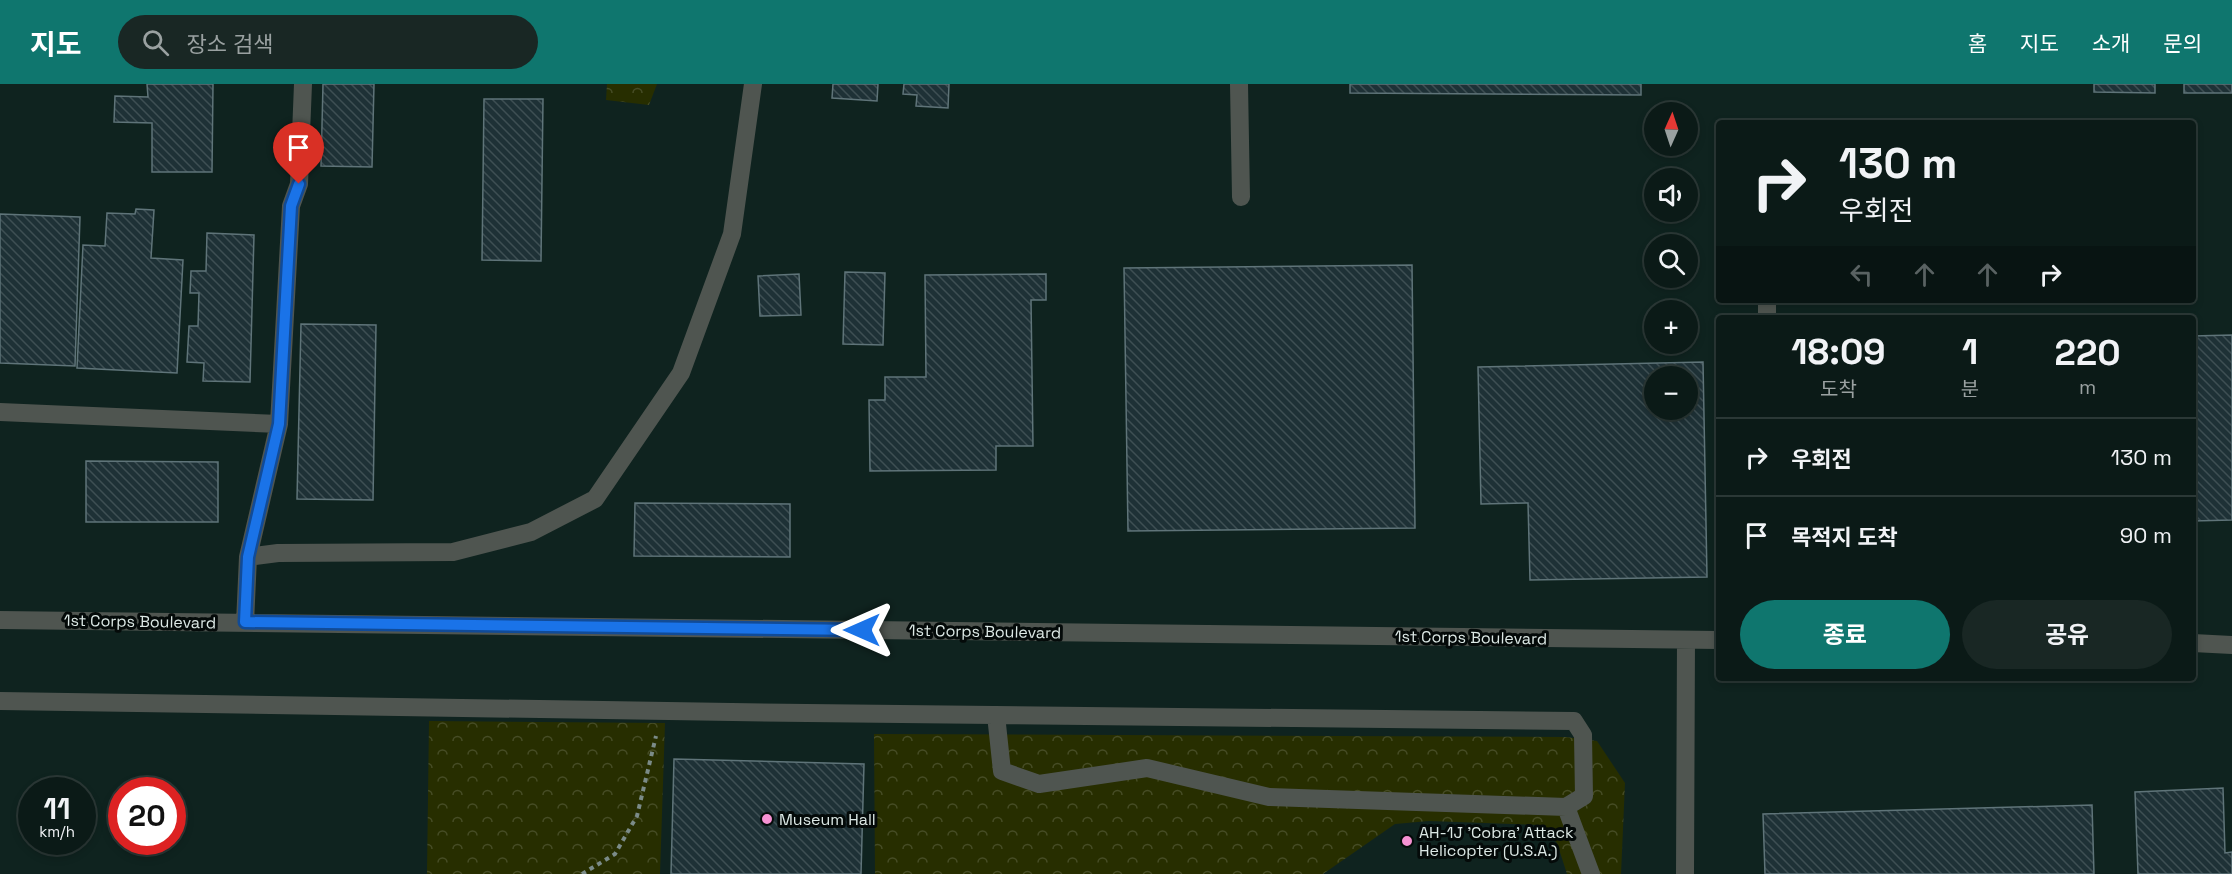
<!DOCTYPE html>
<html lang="ko">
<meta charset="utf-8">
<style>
:root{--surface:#0b1a17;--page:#192724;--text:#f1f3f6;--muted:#9aa1a1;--line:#2b3836;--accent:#0f766e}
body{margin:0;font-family:"Space Grotesk","Noto Sans KR",sans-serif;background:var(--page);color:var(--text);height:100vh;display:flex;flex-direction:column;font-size:22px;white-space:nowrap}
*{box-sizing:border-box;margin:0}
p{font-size:20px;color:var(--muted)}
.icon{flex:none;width:33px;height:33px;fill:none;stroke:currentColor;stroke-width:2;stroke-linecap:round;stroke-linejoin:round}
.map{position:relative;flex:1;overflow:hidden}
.details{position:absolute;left:1716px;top:231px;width:480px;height:366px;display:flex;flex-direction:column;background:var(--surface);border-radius:6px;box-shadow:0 3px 9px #0003,0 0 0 2px var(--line)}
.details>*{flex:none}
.banner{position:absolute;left:1716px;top:36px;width:480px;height:183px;border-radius:6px;box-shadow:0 3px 9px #0003,0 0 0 2px var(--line);background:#0b1a17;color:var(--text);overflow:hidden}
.needle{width:39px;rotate:3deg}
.fabs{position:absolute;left:1644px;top:18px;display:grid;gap:12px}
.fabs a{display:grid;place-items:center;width:54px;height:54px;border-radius:50%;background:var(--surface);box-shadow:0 3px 9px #0003,0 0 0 2px var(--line);font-size:30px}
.speed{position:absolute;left:18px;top:693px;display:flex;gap:12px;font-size:30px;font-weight:700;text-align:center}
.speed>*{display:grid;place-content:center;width:78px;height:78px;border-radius:50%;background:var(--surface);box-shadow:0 3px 9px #0003,0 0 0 2px var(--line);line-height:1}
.speed small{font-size:15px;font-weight:400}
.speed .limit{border:9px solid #d22;background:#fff;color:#111}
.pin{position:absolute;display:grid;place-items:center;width:51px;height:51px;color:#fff;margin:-62px -26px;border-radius:50% 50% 50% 0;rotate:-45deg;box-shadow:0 0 6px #0007}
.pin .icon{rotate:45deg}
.me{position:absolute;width:66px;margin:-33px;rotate:270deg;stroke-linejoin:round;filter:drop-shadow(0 0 4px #0008)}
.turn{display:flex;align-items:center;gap:21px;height:126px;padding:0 24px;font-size:27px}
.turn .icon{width:78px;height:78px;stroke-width:2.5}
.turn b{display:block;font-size:42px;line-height:51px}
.lanes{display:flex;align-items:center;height:57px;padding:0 24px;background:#0003;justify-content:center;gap:30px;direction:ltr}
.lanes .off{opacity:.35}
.eta{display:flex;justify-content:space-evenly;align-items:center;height:102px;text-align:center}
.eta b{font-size:36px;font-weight:700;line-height:42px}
.button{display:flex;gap:12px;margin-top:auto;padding:12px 24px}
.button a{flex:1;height:69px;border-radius:36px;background:var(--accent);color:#fff;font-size:24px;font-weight:700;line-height:69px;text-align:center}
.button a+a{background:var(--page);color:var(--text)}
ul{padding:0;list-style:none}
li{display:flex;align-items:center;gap:18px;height:78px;padding:0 24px;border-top:2px solid var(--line)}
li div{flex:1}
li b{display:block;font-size:22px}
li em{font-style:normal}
header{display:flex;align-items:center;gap:36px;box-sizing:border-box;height:84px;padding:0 30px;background:var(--accent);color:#fff}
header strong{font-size:28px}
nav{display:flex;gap:33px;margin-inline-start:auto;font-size:21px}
.search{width:420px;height:54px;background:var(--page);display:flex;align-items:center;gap:15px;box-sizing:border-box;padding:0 21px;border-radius:33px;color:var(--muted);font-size:22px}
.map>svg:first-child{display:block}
</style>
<header>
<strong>지도</strong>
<div class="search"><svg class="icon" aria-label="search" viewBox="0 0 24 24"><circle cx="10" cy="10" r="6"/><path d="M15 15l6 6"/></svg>장소 검색</div>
<nav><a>홈</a><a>지도</a><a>소개</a><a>문의</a></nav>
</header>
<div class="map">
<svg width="2232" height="790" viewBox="0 0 2232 790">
<defs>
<pattern id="forest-crowns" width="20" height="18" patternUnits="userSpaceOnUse" patternTransform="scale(1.5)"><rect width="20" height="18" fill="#272e00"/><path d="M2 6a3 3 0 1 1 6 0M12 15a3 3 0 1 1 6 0" fill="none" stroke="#464c25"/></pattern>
<pattern id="building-back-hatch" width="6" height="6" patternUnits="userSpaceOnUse" patternTransform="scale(1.5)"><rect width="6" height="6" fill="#1e3136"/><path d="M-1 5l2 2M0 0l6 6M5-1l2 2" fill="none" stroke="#3e4f53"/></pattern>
</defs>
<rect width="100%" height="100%" fill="#0f231f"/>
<path fill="url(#forest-crowns)" d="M607,0h50l-8,21 -43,-5z
M429,637l236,2 -5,151h-233z
M874,650l692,3 31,4 28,42 -4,91h-54l-10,-31 -17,-18 -111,-4 -34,3 -72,50h-448z"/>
<path fill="url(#building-back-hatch)" stroke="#5f7479" stroke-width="1.5" fill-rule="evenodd" d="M147,0h66l-1,88h-60v-49l-38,-1 1,-26 33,1z
M323,0h51l-2,83 -51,-1z
M833,0h45l-1,17 -45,-3z
M904,0h45l-1,24 -32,-2 1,-11 -14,-1z
M1350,0h291v11l-291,-2z
M2094,0h61v9l-61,-1z
M2184,0h48v9h-48z
M484,15h59l-2,162 -59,-1z
M136,125l18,1 -3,48 32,2 -6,113 -100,-5 6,-123 22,1 2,-33 28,1z
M0,130l80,3 -5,149 -75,-3z
M207,149l47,2 -4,147 -47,-1 1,-18 -17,-1 2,-36h9l1,-33h-9l1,-22h15z
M1412,181l3,263 -287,3 -4,-263z
M845,188l40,1 -2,72 -40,-1z
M799,190l2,41 -41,1 -2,-40z
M1046,190v26h-15l2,146h-37v24l-126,1 -1,-71h16v-23h41l-1,-102z
M301,240l75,1 -3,175 -76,-1z
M2232,251v185l-39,1v-185z
M1703,278l4,215 -177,3 -2,-77 -47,1 -3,-137zM1654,292h34v34h-34z
M86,377l132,1v60h-132z
M635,419l155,1v53l-156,-1z
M674,675l190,5 -3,110h-190z
M2223,704l2,65 7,-1v22h-94l-3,-82z
M2092,721l2,69h-329l-2,-60z"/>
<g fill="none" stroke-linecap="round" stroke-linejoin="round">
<path stroke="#7b8b88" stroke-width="4" stroke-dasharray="4.5 4.5" stroke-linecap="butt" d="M582,790l33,-20 22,-38 19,-80"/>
<path stroke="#4f5550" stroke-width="18" d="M1239,0l2,113
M1767,221v13
M0,328l279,12
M248,473l30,-4 175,-1 78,-20 64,-33 86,-126 51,-139 21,-150
M0,536l1719,20
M245,539l3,-66 31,-133 12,-218 8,-22 4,-100
M2193,559l39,2
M0,617c525,11 1049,14 1574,20l9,14 1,61 -18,11 -297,-10 -122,-29 -108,16 -37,-13 -6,-56
M1566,723l25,67
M1685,790l1,-234"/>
</g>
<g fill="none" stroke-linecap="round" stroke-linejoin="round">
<defs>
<path id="route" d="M299,100l-8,22 -12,218 -31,133 -3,65 617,8"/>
</defs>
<use href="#route" stroke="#114b97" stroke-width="15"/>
<use href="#route" stroke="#1a73e8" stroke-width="10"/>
</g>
<g fill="#f591d2" stroke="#040a09" stroke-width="2">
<circle cx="767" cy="735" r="6"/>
<circle cx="1407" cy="757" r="6"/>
</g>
<g text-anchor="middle" stroke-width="6" stroke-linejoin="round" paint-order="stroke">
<g font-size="16" fill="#dce8e5" stroke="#040a09">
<text transform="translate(140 537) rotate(1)" y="6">1st Corps Boulevard</text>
<text transform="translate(985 547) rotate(1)" y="6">1st Corps Boulevard</text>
<text transform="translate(1471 553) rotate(1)" y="6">1st Corps Boulevard</text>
</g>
<g font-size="16" fill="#dce8e5" stroke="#040a09" text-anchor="start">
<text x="779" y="741">Museum Hall</text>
<text x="1419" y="754">AH-1J 'Cobra' Attack<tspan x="1419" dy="18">Helicopter (U.S.A.)</tspan></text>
</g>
</g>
</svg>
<div class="fabs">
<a><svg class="needle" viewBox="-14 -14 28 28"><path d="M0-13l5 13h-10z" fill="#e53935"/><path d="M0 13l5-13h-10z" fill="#9aa1a1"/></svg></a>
<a><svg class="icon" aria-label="sound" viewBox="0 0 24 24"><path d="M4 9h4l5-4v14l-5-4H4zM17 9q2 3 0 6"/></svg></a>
<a><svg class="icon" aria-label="search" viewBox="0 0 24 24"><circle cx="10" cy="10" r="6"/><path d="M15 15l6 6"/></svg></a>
<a>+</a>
<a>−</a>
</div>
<div class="speed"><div>11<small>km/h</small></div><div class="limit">20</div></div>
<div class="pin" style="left:299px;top:100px;background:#d93025"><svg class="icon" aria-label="arrive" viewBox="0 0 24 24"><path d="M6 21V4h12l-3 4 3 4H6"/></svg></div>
<svg class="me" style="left:862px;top:546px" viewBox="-20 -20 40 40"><path d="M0-17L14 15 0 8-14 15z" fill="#1a73e8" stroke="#fff" stroke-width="4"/></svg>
<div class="banner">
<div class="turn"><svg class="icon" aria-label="right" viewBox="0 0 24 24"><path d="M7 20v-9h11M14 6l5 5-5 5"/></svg><div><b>130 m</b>우회전</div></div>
<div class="lanes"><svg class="icon off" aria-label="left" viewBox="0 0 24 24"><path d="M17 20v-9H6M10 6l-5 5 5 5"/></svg><svg class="icon off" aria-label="ahead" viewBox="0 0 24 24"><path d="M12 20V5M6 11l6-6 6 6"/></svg><svg class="icon off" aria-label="ahead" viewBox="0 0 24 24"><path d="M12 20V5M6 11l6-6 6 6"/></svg><svg class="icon" aria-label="right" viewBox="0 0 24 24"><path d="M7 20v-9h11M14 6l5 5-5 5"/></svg></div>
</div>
<section class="details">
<div class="eta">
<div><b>18:09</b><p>도착</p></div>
<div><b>1</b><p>분</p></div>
<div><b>220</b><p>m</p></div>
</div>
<ul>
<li><svg class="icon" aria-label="right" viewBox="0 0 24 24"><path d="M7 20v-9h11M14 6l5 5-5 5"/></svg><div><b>우회전</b></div><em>130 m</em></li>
<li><svg class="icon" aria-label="arrive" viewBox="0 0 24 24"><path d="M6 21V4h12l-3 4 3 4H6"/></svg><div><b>목적지 도착</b></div><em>90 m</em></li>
</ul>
<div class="button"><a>종료</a><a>공유</a></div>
</section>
</div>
